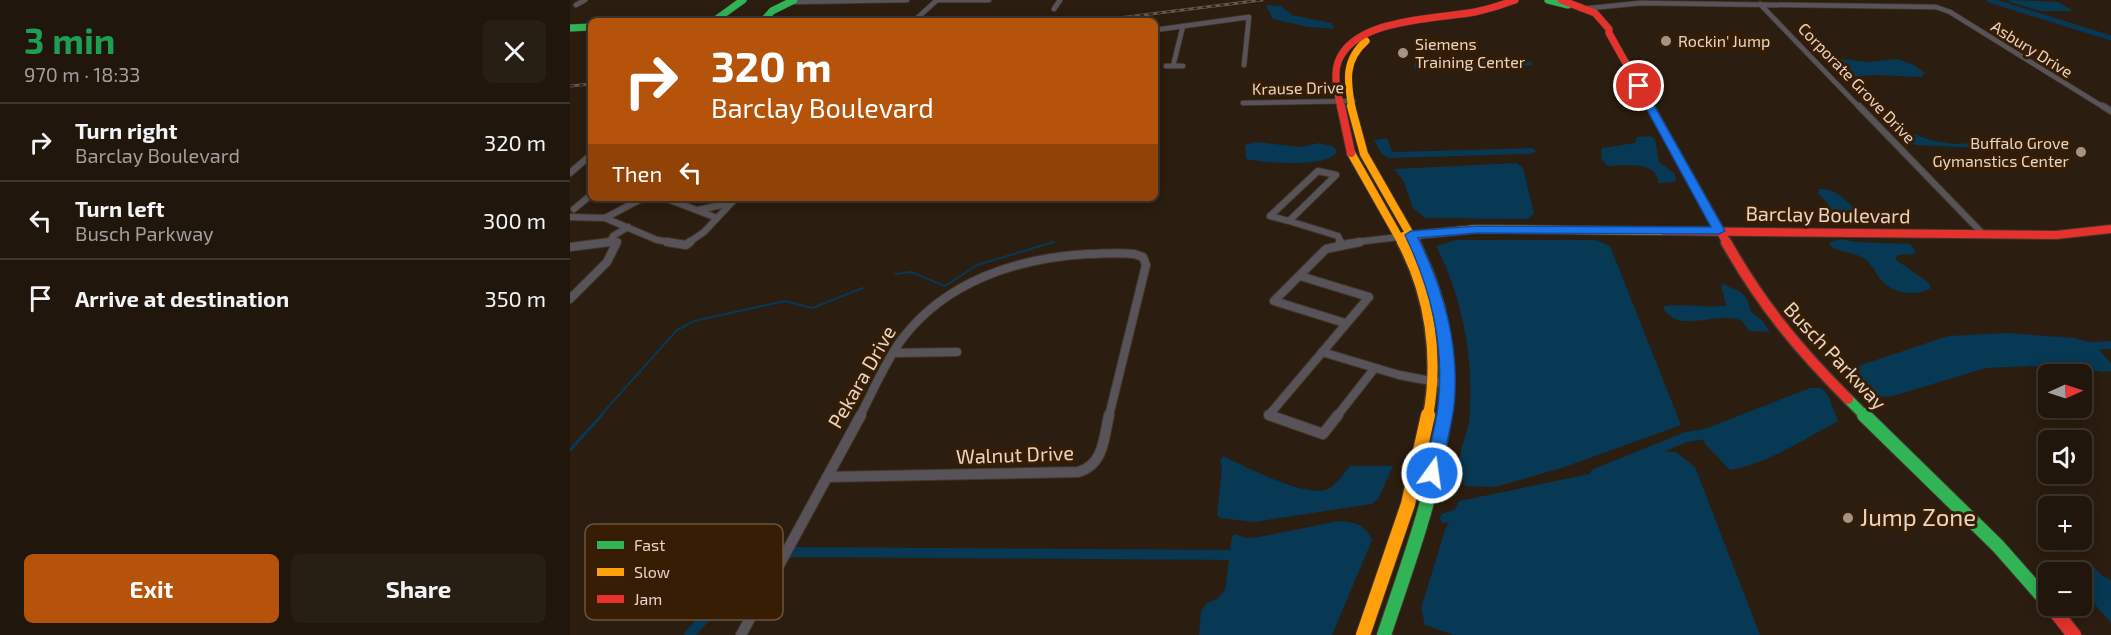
<!DOCTYPE html>
<meta charset="utf-8">
<style>
:root{--surface:#20160b;--page:#281f14;--text:#f1f3f6;--muted:#a29f9d;--line:#3d352c;--accent:#b45309}
body{margin:0;font-family:"Exo 2",sans-serif;background:var(--page);color:var(--text);height:100vh;display:flex;flex-direction:column;font-size:22px;white-space:nowrap}
*{box-sizing:border-box;margin:0}
p{font-size:20px;color:var(--muted)}
.icon{flex:none;width:33px;height:33px;fill:none;stroke:currentColor;stroke-width:2;stroke-linecap:round;stroke-linejoin:round}
.map{position:relative;flex:1;overflow:hidden}
.details{display:flex;flex-direction:column;background:var(--surface);width:570px}
.details>*{flex:none}
.hud{position:absolute;left:18px;top:18px;width:570px;height:183px;border-radius:9px;box-shadow:0 3px 15px #0003,0 0 0 2px var(--line);background:#b45309;color:#fff;overflow:hidden}
.needle{width:39px;rotate:87deg}
.controls{position:absolute;left:1468px;top:364px;display:grid;gap:12px}
.controls a{display:grid;place-items:center;width:54px;height:54px;border-radius:9px;background:var(--surface);box-shadow:0 3px 15px #0003,0 0 0 2px var(--line);font-size:30px}
.pin{position:absolute;display:grid;place-items:center;width:51px;height:51px;color:#fff;margin:-26px;border:3px solid #fff;border-radius:50%;box-shadow:0 2px 6px #0007}
.me{position:absolute;width:66px;margin:-33px;rotate:14deg;stroke-linejoin:round;filter:drop-shadow(0 0 4px #0008)}
.turn{display:flex;align-items:center;gap:21px;height:126px;padding:0 24px;font-size:27px}
.turn .icon{width:78px;height:78px;stroke-width:2.5}
.turn b{display:block;font-size:42px;line-height:51px}
.then{display:flex;align-items:center;height:57px;padding:0 24px;background:#0003;gap:12px;font-size:22px}
.round{display:grid;place-items:center;flex:none;width:63px;height:63px;border-radius:9px;background:var(--page)}
.head{display:flex;align-items:center;justify-content:space-between;height:102px;padding:0 24px}
h1{font-size:36px;font-weight:700;line-height:45px;color:#1e9e55}
.button{display:flex;gap:12px;margin-top:auto;padding:12px 24px}
.button a{flex:1;height:69px;border-radius:9px;background:var(--accent);color:#fff;font-size:24px;font-weight:700;line-height:69px;text-align:center}
.button a+a{background:var(--page);color:var(--text)}
ul{padding:0;list-style:none}
li{display:flex;align-items:center;gap:18px;height:78px;padding:0 24px;border-top:2px solid var(--line)}
li div{flex:1}
li b{display:block;font-size:22px}
li em{font-style:normal}
main{display:flex;flex:1;min-height:0}
.map>svg:first-child{display:block}
</style>
<main>
<section class="details">
<div class="head"><div><h1>3 min</h1><p>970 m · 18:33</p></div><a class="round"><svg class="icon" aria-label="close" viewBox="0 0 24 24"><path d="M6 6l12 12M18 6L6 18"/></svg></a></div>
<ul>
<li><svg class="icon" aria-label="right" viewBox="0 0 24 24"><path d="M7 20v-9h11M14 6l5 5-5 5"/></svg><div><b>Turn right</b><p>Barclay Boulevard</p></div><em>320 m</em></li>
<li><svg class="icon" aria-label="left" viewBox="0 0 24 24"><path d="M17 20v-9H6M10 6l-5 5 5 5"/></svg><div><b>Turn left</b><p>Busch Parkway</p></div><em>300 m</em></li>
<li><svg class="icon" aria-label="arrive" viewBox="0 0 24 24"><path d="M6 21V4h12l-3 4 3 4H6"/></svg><div><b>Arrive at destination</b></div><em>350 m</em></li>
</ul>
<div class="button"><a>Exit</a><a>Share</a></div>
</section>
<div class="map">
<svg width="1541" height="635" viewBox="0 0 1541 635">
<rect width="100%" height="100%" fill="#2b1d0f"/>
<path fill="#073854" d="M1442,0l46,2 15,9h-33l-33,-10z
M696,5l15,1 11,9 39,8 4,6 -27,-2 -35,-8z
M1256,57l42,5 29,-3 17,6 11,8 -3,4 -50,-2 -20,2 -9,-4z
M850,60h100l12,2v3l-64,6 -49,-1 -5,-2 1,-6z
M1333,130l30,11 22,3 55,-3 6,6 -11,2 -90,-4 -13,-12z
M1080,136l5,3 4,23 15,11 2,6 -1,3 -17,1c0,-23 -35,-17 -50,-17l-7,-7 1,-11 33,-5 2,-6z
M817,138l5,13 3,1 137,-4 5,3 -8,3 -140,4 -7,-4 -8,-14z
M686,142l44,5 20,-4 14,4 3,5c-9,16 -74,11 -91,7l-1,-14z
M946,163l7,5 11,46 -7,5 -102,-1 -12,-10 -10,-28 -9,-11z
M1249,189c19,-1 24,11 38,20 10,7 24,4 33,11l-5,3c-10,-1 -20,-4 -29,-4 -14,-1 -26,7 -38,-1l12,-11 -12,-14z
M1270,239l16,3 54,2 6,7 -3,3 -15,1 -3,4 34,24 2,5c-14,9 -36,6 -48,-6 -7,-6 -9,-16 -17,-22 -10,-8 -24,-7 -35,-13l-2,-4z
M886,240h140l14,6 71,179 -119,43 -67,19 -30,-1c-2,-8 -5,-16 -5,-23 -1,-14 7,-28 9,-41 6,-59 -6,-124 -33,-176z
M1153,284l18,8 6,7 4,13 11,8 8,12 -21,-1 -7,-10c-24,-12 -63,15 -79,-13l1,-2c20,-3 39,2 59,0l3,-1 -5,-19z
M1436,333l68,5 28,8 -4,3 13,14v8l-8,1 -41,-7 -76,3 -93,28 -17,1 -15,-6 -12,-11 -1,-7 4,-5 96,-32z
M1240,388h11l7,7 10,26c-35,19 -69,42 -108,49l-25,-26 -3,-14z
M1085,451l21,1 19,15 65,168h-307l-28,-10 -4,-17 24,-78 14,-29 145,-30z
M653,456c22,10 83,43 105,33 8,-4 16,-16 22,-23h43l-15,33 -6,5 -118,18 -34,-4 -3,-3 5,-46 -2,-9z
M769,521c16,1 26,3 33,19l-40,95h-133l2,-24 6,-8 10,-4 8,-9 7,-54 3,-2 11,4 13,-1z
M1522,565l9,10 10,5v43l-29,-33v-17h-8v-4z"/>
<g fill="none" stroke-linecap="round" stroke-linejoin="round">
<path stroke="#073854" stroke-width="1.5" d="M479,243l5,-1"/>
<path stroke="#073854" stroke-width="2" d="M325,274l16,-2 34,14 32,-21 77,-23
M30,416l77,-86 17,-9 91,-20 27,7 51,-20"/>
<path stroke="#073854" stroke-width="3" d="M0,450l32,-35"/>
<path stroke="#073854" stroke-width="5" d="M1419,0l122,38"/>
<path stroke="#073854" stroke-width="8" d="M1521,346l20,-1"/>
<path stroke="#073854" stroke-width="10" d="M1025,474l91,-37 26,-4
M875,518l16,-5
M119,635l54,-58 24,-16 26,-9 445,3"/>
<defs>
<path id="street-far3" d="M366,0h53
M219,2l118,-2
M1190,4l100,104
M6,5l9,-5
M484,9l6,-9
M1011,9l60,-6 295,4 14,5 155,96
M298,21l47,-1 22,-20
M585,30l94,-13 -5,48
M596,66h17
M603,66l10,-40
M673,103l110,-2"/>
<path id="street-far2" d="M1289,106l125,129
M1533,106l8,5
M748,171l18,4 -47,46 -19,-5z
M0,173l21,-18
M95,198l52,20
M4,209l17,-14
M128,210l33,-7
M0,217l35,1 52,22 19,3
M35,218l38,-20
M719,221l49,15 3,7
M40,242l3,-6 15,-9
M40,242l6,1
M30,243l10,-1
M118,243l16,-11 32,-34
M777,243l53,-6"/>
<path id="street-far1" d="M97,242l19,3 4,-3
M770,242l1,2
M0,247l40,-5
M0,299l37,-37 10,-20h-7
M775,323l-71,-22 52,-52 34,-7
M752,352l77,23 48,9
M323,353l64,-1
M290,416c13,-25 25,-54 42,-77 44,-58 115,-81 186,-85 15,0 30,-2 46,0l9,3 3,8 -37,151
M702,416l-3,-1 100,-118 -69,-21
M767,416l37,-47"/>
<path id="street" d="M699,415l54,19 15,-19
M257,477l251,-5c26,-7 26,-35 31,-57
M171,635l120,-220"/>
<path id="fast-far2" d="M978,0l20,5
M144,21l29,-21
M193,21l9,-10 22,-11
M0,28l21,-1"/>
<path id="fast-far1" d="M870,309l6,42 -2,65
M1278,399l17,17"/>
<path id="fast" d="M1294,415l134,131 51,58
M814,635c24,-72 52,-144 60,-220"/>
<path id="slow-far3" d="M782,108c-5,-27 -8,-48 14,-67"/>
<path id="slow-far2" d="M781,106l13,48 51,89
M781,153l51,90
M834,236l73,-7 187,2"/>
<path id="slow-far1" d="M832,242c28,52 37,115 26,174
M845,242l15,35 10,32"/>
<path id="slow" d="M793,635l45,-131 20,-89"/>
<path id="jam-far3" d="M991,0l34,13 14,16v4l42,75
M771,108c-3,-14 -8,-33 -3,-46 16,-44 99,-43 137,-50 14,-3 27,-7 40,-12"/>
<path id="jam-far2" d="M771,106l10,47
M1080,106l77,137
M1094,231l392,4 55,-6"/>
<path id="jam-far1" d="M1156,242c35,62 72,107 122,157"/>
<path id="jam" d="M1481,606l23,29"/>
</defs>
<use href="#street-far3" stroke="#43372b" stroke-width="6"/>
<use href="#street-far2" stroke="#43372b" stroke-width="8"/>
<use href="#street-far1" stroke="#43372b" stroke-width="10"/>
<use href="#street" stroke="#43372b" stroke-width="12"/>
<use href="#fast-far2" stroke="#43372b" stroke-width="8"/>
<use href="#fast-far1" stroke="#43372b" stroke-width="13"/>
<use href="#fast" stroke="#43372b" stroke-width="16"/>
<use href="#slow-far3" stroke="#43372b" stroke-width="8"/>
<use href="#slow-far2" stroke="#43372b" stroke-width="10"/>
<use href="#slow-far1" stroke="#43372b" stroke-width="13"/>
<use href="#slow" stroke="#43372b" stroke-width="16"/>
<use href="#jam-far3" stroke="#43372b" stroke-width="8"/>
<use href="#jam-far2" stroke="#43372b" stroke-width="10"/>
<use href="#jam-far1" stroke="#43372b" stroke-width="13"/>
<use href="#jam" stroke="#43372b" stroke-width="16"/>
<use href="#street-far3" stroke="#585359" stroke-width="4.5"/>
<use href="#street-far2" stroke="#585359" stroke-width="6"/>
<use href="#street-far1" stroke="#585359" stroke-width="8"/>
<use href="#street" stroke="#585359" stroke-width="10"/>
<use href="#fast-far2" stroke="#30b455" stroke-width="7"/>
<use href="#fast-far1" stroke="#30b455" stroke-width="10"/>
<use href="#fast" stroke="#30b455" stroke-width="14"/>
<use href="#slow-far3" stroke="#ff9f0a" stroke-width="7"/>
<use href="#slow-far2" stroke="#ff9f0a" stroke-width="8"/>
<use href="#slow-far1" stroke="#ff9f0a" stroke-width="10"/>
<use href="#slow" stroke="#ff9f0a" stroke-width="14"/>
<use href="#jam-far3" stroke="#e5322d" stroke-width="7"/>
<use href="#jam-far2" stroke="#e5322d" stroke-width="8"/>
<use href="#jam-far1" stroke="#e5322d" stroke-width="10"/>
<use href="#jam" stroke="#e5322d" stroke-width="14"/>
<defs>
<path id="rail" d="M525,21l167,-21
M0,86l21,-2"/>
</defs>
<use href="#rail" stroke="#625956" stroke-width="3"/>
<use href="#rail" stroke="#371d03" stroke-width="1.5" stroke-dasharray="4.5" stroke-linecap="butt"/>
</g>
<path fill="#1a73e8" stroke="#114b97" stroke-width="1.5" d="M1069,83l4,3 82,145 -6,3 -242,-1 -59,5c26,52 42,109 36,168 -3,22 -9,45 -14,67l-2,5h-12l-2,-5c4,-22 12,-45 14,-68 7,-60 -7,-116 -33,-170l6,-4 66,-5 234,1 -77,-141z"/>
<g fill="#a59486" stroke="#371d03" stroke-width="2">
<circle cx="1096" cy="41" r="6"/>
<circle cx="833" cy="53" r="6"/>
<circle cx="1511" cy="152" r="6"/>
<circle cx="1278" cy="518" r="6"/>
</g>
<g text-anchor="middle" stroke-width="6" stroke-linejoin="round" paint-order="stroke">
<g font-size="16" fill="#e6d4c6" stroke="#371d03" text-anchor="start">
<text x="1108" y="47">Rockin' Jump</text>
<text x="845" y="50">Siemens<tspan x="845" dy="18">Training Center</tspan></text>
<text x="1499" y="149" text-anchor="end">Buffalo Grove<tspan x="1499" dy="18">Gymanstics Center</tspan></text>
</g>
<g font-size="16" fill="#e6d4c6" stroke="#371d03">
<text transform="translate(1462 49) rotate(32)" y="6">Asbury Drive</text>
<text transform="translate(1287 83) rotate(46)" y="6">Corporate Grove Drive</text>
<text transform="translate(728 88) rotate(-1)" y="6">Krause Drive</text>
</g>
<g font-size="20" fill="#e6d4c6" stroke="#371d03">
<text transform="translate(1258 215) rotate(1)" y="7">Barclay Boulevard</text>
<text transform="translate(1265 356) rotate(47)" y="7">Busch Parkway</text>
<text transform="translate(292 377) rotate(-60)" y="7">Pekara Drive</text>
<text transform="translate(445 455) rotate(-2)" y="7">Walnut Drive</text>
</g>
<g font-size="24" fill="#e6d4c6" stroke="#371d03" text-anchor="start">
<text x="1290" y="526">Jump Zone</text>
</g>
</g>
<rect x="15" y="524" width="198" height="96" rx="9" fill="#371d03" stroke="#6c543e" stroke-width="1.5"/>
<rect x="27" y="541" width="27" height="8" fill="#30b455"/>
<rect x="27" y="568" width="27" height="8" fill="#ff9f0a"/>
<rect x="27" y="595" width="27" height="8" fill="#e5322d"/>
<g font-size="16" fill="#e6d4c6">
<text x="64" y="551">Fast</text>
<text x="64" y="578">Slow</text>
<text x="64" y="605">Jam</text>
</g>
</svg>
<div class="controls">
<a><svg class="needle" viewBox="-14 -14 28 28"><path d="M0-13l5 13h-10z" fill="#e53935"/><path d="M0 13l5-13h-10z" fill="#a29f9d"/></svg></a>
<a><svg class="icon" aria-label="sound" viewBox="0 0 24 24"><path d="M4 9h4l5-4v14l-5-4H4zM17 9q2 3 0 6"/></svg></a>
<a>+</a>
<a>−</a>
</div>
<div class="pin" style="left:1069px;top:86px;background:#d93025"><svg class="icon" aria-label="arrive" viewBox="0 0 24 24"><path d="M6 21V4h12l-3 4 3 4H6"/></svg></div>
<svg class="me" style="left:862px;top:473px" viewBox="-20 -20 40 40"><circle r="17" fill="#1a73e8" stroke="#fff" stroke-width="3"/><path d="M0-11L8 9 0 5-8 9z" fill="#fff"/></svg>
<div class="hud">
<div class="turn"><svg class="icon" aria-label="right" viewBox="0 0 24 24"><path d="M7 20v-9h11M14 6l5 5-5 5"/></svg><div><b>320 m</b>Barclay Boulevard</div></div>
<div class="then">Then<svg class="icon" aria-label="left" viewBox="0 0 24 24"><path d="M17 20v-9H6M10 6l-5 5 5 5"/></svg></div>
</div>
</div>
</main>
